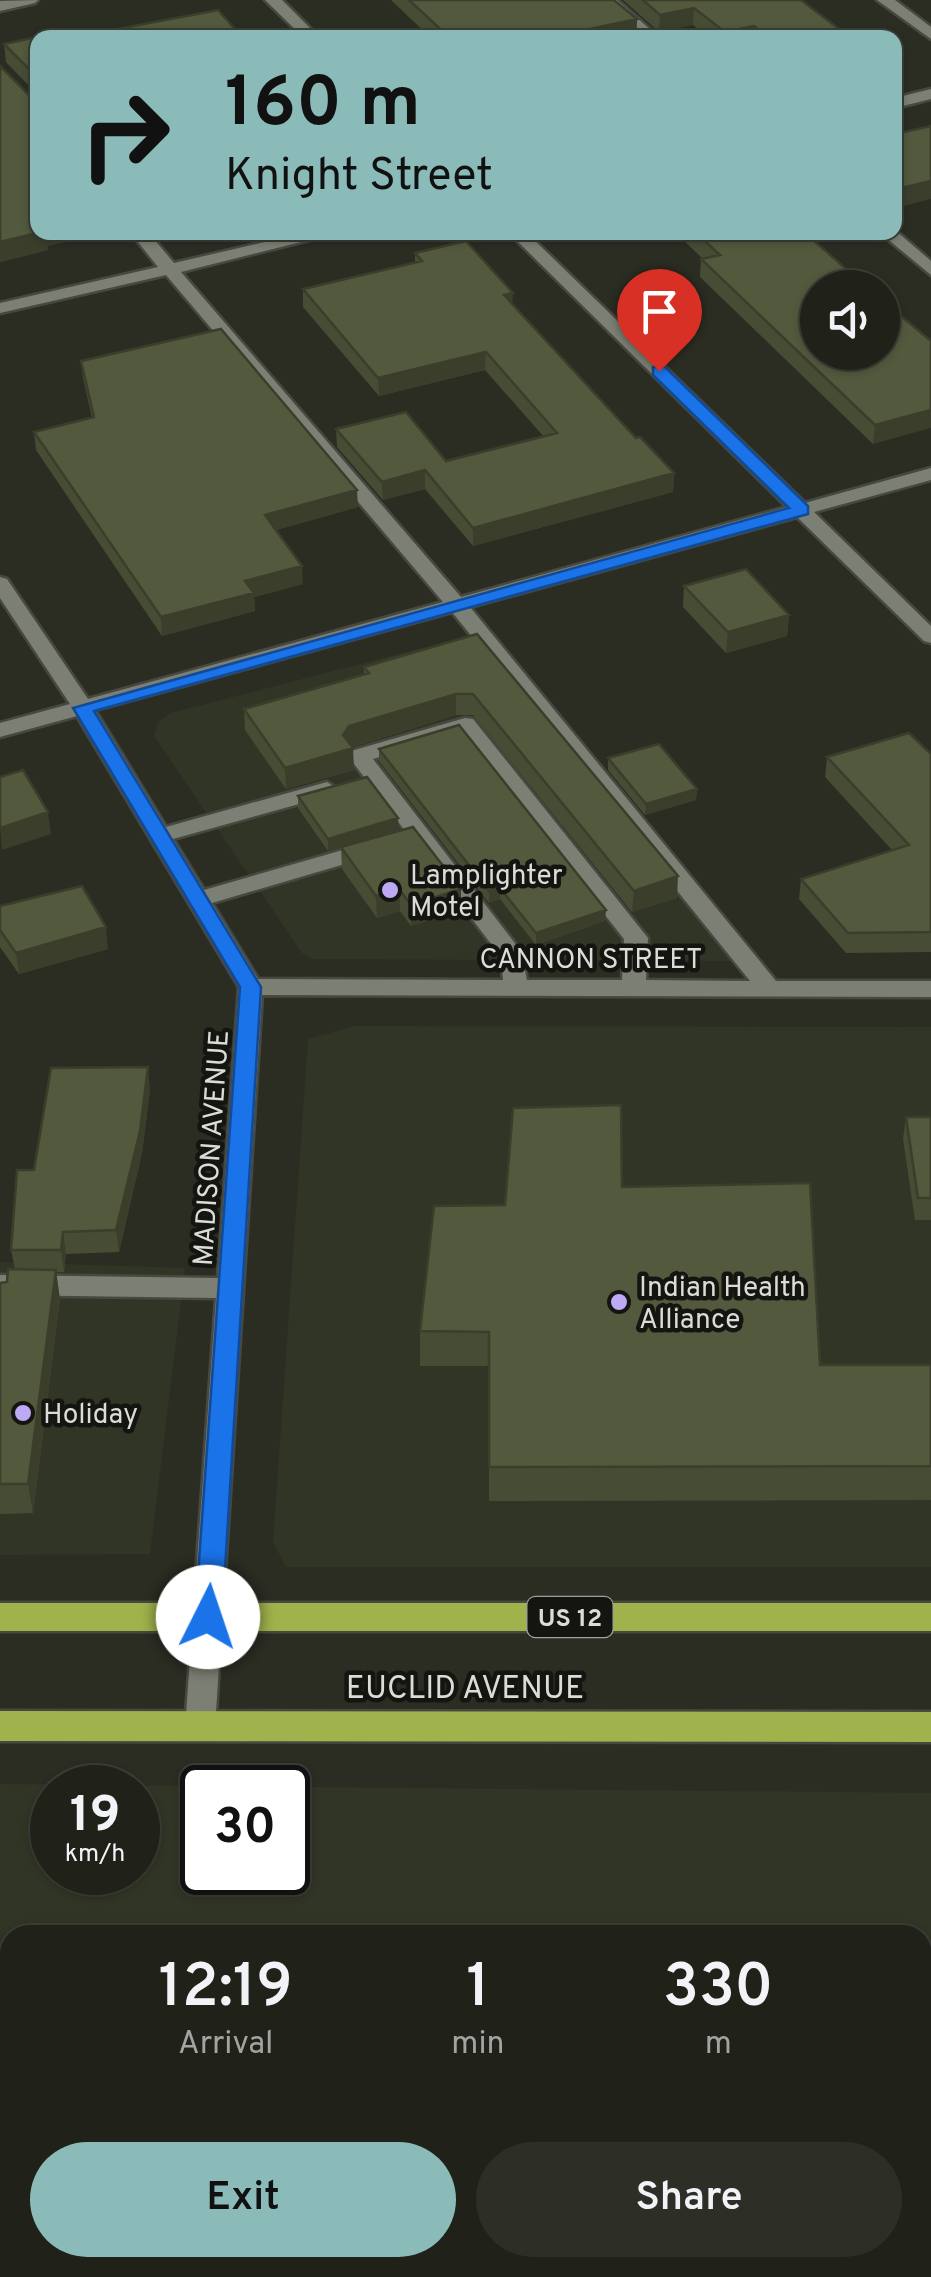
<!DOCTYPE html>
<style>
:root{--surface:#20221a;--page:#2d2f27;--text:#f1f3f6;--muted:#a2a4a2;--line:#3d3f39;--accent:#8bbbb9}
body{margin:0;font-family:Overpass,sans-serif;background:var(--page);color:var(--text);height:100vh;display:flex;flex-direction:column;font-size:38px;white-space:nowrap}
*{box-sizing:border-box;margin:0}
p{font-size:32px;color:var(--muted)}
.icon{flex:none;width:55px;height:55px;fill:none;stroke:currentColor;stroke-width:2;stroke-linecap:round;stroke-linejoin:round}
.map{position:relative;flex:1;overflow:hidden}
.panel{position:absolute;left:0px;top:1925px;width:932px;height:352px;display:flex;flex-direction:column;background:var(--surface);border-radius:30px 30px 0 0;box-shadow:0 2px 8px #0004,0 0 0 2px var(--line)}
.panel>*{flex:none}
.top-card{position:absolute;left:30px;top:30px;width:872px;height:210px;border-radius:20px;box-shadow:0 2px 8px #0004,0 0 0 2px var(--line);background:#8bbbb9;color:#111;overflow:hidden}
.controls{position:absolute;left:800px;top:270px;display:grid;gap:20px}
.controls a{display:grid;place-items:center;width:100px;height:100px;border-radius:50%;background:var(--surface);box-shadow:0 2px 8px #0004,0 0 0 2px var(--line);font-size:50px}
.speed{position:absolute;left:30px;top:1765px;display:flex;gap:20px;font-size:50px;font-weight:700;text-align:center}
.speed>*{display:grid;place-content:center;width:130px;height:130px;border-radius:50%;background:var(--surface);box-shadow:0 2px 8px #0004,0 0 0 2px var(--line);line-height:1}
.speed small{font-size:25px;font-weight:400}
.speed .limit{border:5px solid #111;border-radius:15px;background:#fff;color:#111}
.pin{position:absolute;display:grid;place-items:center;width:85px;height:85px;color:#fff;margin:-102px -42px;border-radius:50% 50% 50% 0;rotate:-45deg;box-shadow:0 0 10px #0007}
.pin .icon{rotate:45deg}
.me{position:absolute;width:110px;margin:-55px;rotate:4deg;stroke-linejoin:round;filter:drop-shadow(0 0 8px #0008)}
.turn{display:flex;align-items:center;gap:35px;height:210px;padding:0 30px;font-size:45px}
.turn .icon{width:130px;height:130px;stroke-width:2.5}
.turn b{display:block;font-size:70px;line-height:85px}
.eta{display:flex;justify-content:space-evenly;align-items:center;height:170px;text-align:center}
.eta b{font-size:60px;font-weight:600;line-height:70px}
.button{display:flex;gap:20px;margin-top:auto;padding:20px 30px}
.button a{flex:1;height:115px;border-radius:60px;background:var(--accent);color:#111;font-size:40px;font-weight:600;line-height:115px;text-align:center}
.button a+a{background:var(--page);color:var(--text)}
.map>svg:first-child{display:block}
</style>
<div class="map">
<svg width="931" height="2277" viewBox="0 0 931 2277">
<rect width="100%" height="100%" fill="#2b2d23"/>
<path fill="#313525" fill-rule="evenodd" d="M480,633l268,328 -436,-2 -10,-6 -148,-217 4,-13 13,-10z
M354,1026l577,1v540h-645l-13,-25 35,-503z
M0,1262l185,6 -35,286 -150,1z
M0,1784l931,9v484h-931zM52,1788h86v84h-86zM202,1788h86v84h-86zM10,1935h912v333h-912z"/>
<g fill="none" stroke-linecap="round" stroke-linejoin="round">
<defs>
<path id="minor" d="M38,0l-3,3 -35,8v-10z
M265,0h17l38,38h-16z
M600,0h17l43,38h-17z
M877,0h18l36,27v12z
M931,89v10l-36,9v-10z
M895,230l36,31v14l-52,-43z
M130,232h18l26,31 134,-31h33l-160,40 280,325 326,-90 -279,-275h18l279,271 126,-35v12l-117,32 117,114v17l-7,-2 -127,-124 -327,90 306,374h155v16l-669,-2 -47,733 -4,9 -11,4 -11,-4 -4,-9 31,-430 -216,-3v-20l218,3 21,-291 -162,-271 -77,21v-14l70,-19 -70,-106v-21l7,2 81,120 355,-97 -277,-327 -166,38v-10l158,-36zM452,612l298,369 -104,-1 2,-42 -4,-5 -171,-214 -8,-1 -114,33 -3,5 153,201 2,23 -245,-1 -46,-76 170,-50 3,-5 -11,-7 -170,49 -31,-51 162,-45 3,-5 -11,-7 -161,45 -71,-117zM460,732l164,207 -2,41h-95l-6,-29 -148,-192z"/>
<path id="highway" d="M0,1603h931v28h-931z
M0,1711l931,1v30l-931,-1z"/>
</defs>
<use href="#minor" stroke="#474941" stroke-width="5"/>
<use href="#highway" stroke="#474941" stroke-width="5"/>
<use href="#minor" fill="#7c7f73" fill-rule="evenodd"/>
<use href="#highway" fill="#9fb24c" fill-rule="evenodd"/>
</g>
<path fill="#474d34" d="M391,0h223l23,19 -1,18 -205,1z
M623,0h178l42,38h-135l-15,-13 -34,7z
M38,38v194h26l1,10 -17,4v4l-48,12v-196l36,36 1,-8 -31,-32 -2,-18z
M931,126l-32,81 -4,-3v-70z
M675,232h129l127,109 -58,103 -173,-167 1,-18h2z
M415,253l97,51 124,134 38,35 -1,19 -200,54 -48,-57 -42,11 -46,-53 -1,-18 110,32 98,-24 -59,-67 -106,26 -76,-89v-18l112,-27z
M81,361l277,146 -82,23 27,54 -49,13 1,14 -93,25 -126,-186 -2,-18 58,-14 -9,-40z
M684,586l105,29 -2,21 -61,17 -43,-46z
M477,634l200,264 -45,14 -159,-197h-17l-104,32 2,23 -68,19 -41,-59 -1,-21 120,-34v-8z
M379,749l226,172 -69,24 -36,-46 -11,4 -110,-142z
M931,754v198l-85,1 -47,-54 2,-20 91,-29 -67,-73 2,-20z
M608,758l89,31 -1,11 -51,15 -37,-45z
M298,796l101,34 -71,21 -30,-43z
M341,847l120,42v22l-50,15 -11,-15 -23,7 -35,-49z
M0,906l108,43 -89,25 -19,-27z
M150,1089l-8,64 -23,99 -53,2 -2,18h-8l4,28 -27,213 -33,1v-231l7,-1 8,-13 -4,-19 23,-80z
M906,1117h25v103h-16l-12,-81z
M622,1187l198,178h111v135l-442,1v-135h-69v-35l85,-126z"/>
<path fill="#3a3e2b" d="M694,8l-1,17 -34,7 1,-17z
M637,19l-1,18 -79,1v-2z
M754,26l-1,12h-29l1,-6z
M843,32v6h-24z
M931,181v18l-32,8 2,-19z
M41,232h23l1,10 -17,4v4l-48,12v-20z
M513,293l-1,18 -8,-16z
M486,352l-1,18 -106,26 -1,-18z
M931,410v18l-58,16 2,-19z
M425,470v19l-42,11 -1,-18z
M674,473l-1,19 -200,54v-18z
M357,490l1,17 -92,26 -1,-18z
M302,566l1,18 -49,13 1,14 -93,25 -1,-19 84,-36z
M789,615l-2,21 -61,17 2,-21z
M456,694v21l-106,32 3,1 1,22 -68,19 -1,-21 64,-42z
M697,789l-1,11 -51,15 1,-11z
M48,812l3,22 -49,16 -2,-22z
M398,818l1,12 -71,21v-12z
M678,876l-1,22 -45,14 2,-21z
M500,888v11l-11,4v-12z
M399,889l1,22 -23,7 -1,-22z
M461,889v22l-50,15v-21z
M606,910l-1,11 -69,24v-12z
M106,927l2,22 -89,25 -3,-21z
M148,1067l2,22 -8,64 -23,99 -3,-22z
M63,1232l3,22 -2,18 -3,-22z
M56,1270l4,30 -27,213 -5,-29z"/>
<path fill="#53593d" stroke="#3a3e2b" stroke-width="2.5" d="M409,0h205l23,19 -80,17 2,2h-109z
M643,0h158l42,32 -24,6h-50l-15,-12 -29,6 -31,-24 -34,7z
M218,10l25,28h-173z
M56,33l4,5h-22v40l-34,-34z
M0,66l36,36 2,-13v143h3l-41,10z
M931,126v55l-30,7 -6,-5v-49z
M695,232h109l64,56h-50v64h64v-52l49,41v69l-56,15 -174,-166 19,-4z
M466,241l47,52 -9,2 132,143 4,-1 34,36 -201,55 -48,-58 -43,12 -46,-53 70,-17 40,49 111,-28 -71,-81 -108,26 -75,-89 119,-28 -7,-8z
M221,329l136,161 -92,25 37,51 -57,15 9,12 -93,24 -127,-185 60,-15 -13,-56z
M746,569l43,46 -61,17 -44,-46z
M477,634l201,242 -44,15 -161,-197h-17l-107,32 -6,9 10,13 -68,20 -41,-59 125,-36 -5,-6z
M459,725l147,185 -70,23 -36,-45 -11,3 -110,-142z
M909,733l22,21v178l-83,1 -47,-54 108,-34 -82,-88z
M659,744l38,45 -51,15 -38,-46z
M23,770l25,42 -48,16v-51z
M367,777l31,41 -70,21 -30,-43z
M413,827l48,62 -50,16 -12,-16 -23,7 -35,-49z
M82,886l24,41 -90,26 -16,-23v-24z
M148,1067l-8,64 -24,99 -53,2 -2,18h-50l6,-80h17l17,-102z
M621,1105l1,82 188,-4 10,182h111v101l-442,1v-135l-69,-1 14,-125 71,-1 8,-97z
M906,1117h25v81h-13z
M8,1269l48,1 -28,214h-28v-201l7,-1z
M0,2086h10v182h912v-179h9v188h-931z"/>
<path fill="#1a73e8" stroke="#114b97" stroke-width="2.5" d="M653,367h12l143,139v8l-714,197 167,276 -39,630 -4,8h-19l-4,-8 45,-630 -167,-279 716,-200 -136,-133z"/>
<g fill="#bea9f4" stroke="#141510" stroke-width="4">
<circle cx="390" cy="890" r="10"/>
<circle cx="619" cy="1302" r="10"/>
<circle cx="23" cy="1413" r="10"/>
</g>
<g text-anchor="middle" stroke-width="9" stroke-linejoin="round" paint-order="stroke">
<rect fill="#141510" stroke="#9fa09a" stroke-width="2.5" x="527.5" y="1597" width="85" height="40" rx="8"/>
<g font-size="25" font-weight="bold" fill="#dadcd5">
<text x="570" y="1626">US 12</text>
</g>
<g font-size="28" fill="#dadcd5" stroke="#141510" text-anchor="start">
<text x="410" y="884">Lamplighter<tspan x="410" dy="32">Motel</tspan></text>
<text x="639" y="1296">Indian Health<tspan x="639" dy="32">Alliance</tspan></text>
<text x="43" y="1423">Holiday</text>
</g>
<g font-size="28" fill="#dadcd5" stroke="#141510">
<text x="591" y="968">CANNON STREET</text>
<text transform="translate(210 1148) rotate(-86)" y="10">MADISON AVENUE</text>
</g>
<g font-size="32" fill="#dadcd5" stroke="#141510">
<text x="465" y="1698">EUCLID AVENUE</text>
</g>
</g>
</svg>
<div class="controls">
<a><svg class="icon" aria-label="sound" viewBox="0 0 24 24"><path d="M4 9h4l5-4v14l-5-4H4zM17 9q2 3 0 6"/></svg></a>
</div>
<div class="speed"><div>19<small>km/h</small></div><div class="limit">30</div></div>
<div class="pin" style="left:659px;top:371px;background:#d93025"><svg class="icon" aria-label="arrive" viewBox="0 0 24 24"><path d="M6 21V4h12l-3 4 3 4H6"/></svg></div>
<svg class="me" style="left:208px;top:1617px" viewBox="-20 -20 40 40"><circle r="19" fill="#fff"/><path d="M0-13L10 11 0 6-10 11z" fill="#1a73e8"/></svg>
<div class="top-card">
<div class="turn"><svg class="icon" aria-label="right" viewBox="0 0 24 24"><path d="M7 20v-9h11M14 6l5 5-5 5"/></svg><div><b>160 m</b>Knight Street</div></div>
</div>
<section class="panel">
<div class="eta">
<div><b>12:19</b><p>Arrival</p></div>
<div><b>1</b><p>min</p></div>
<div><b>330</b><p>m</p></div>
</div>
<div class="button"><a>Exit</a><a>Share</a></div>
</section>
</div>
